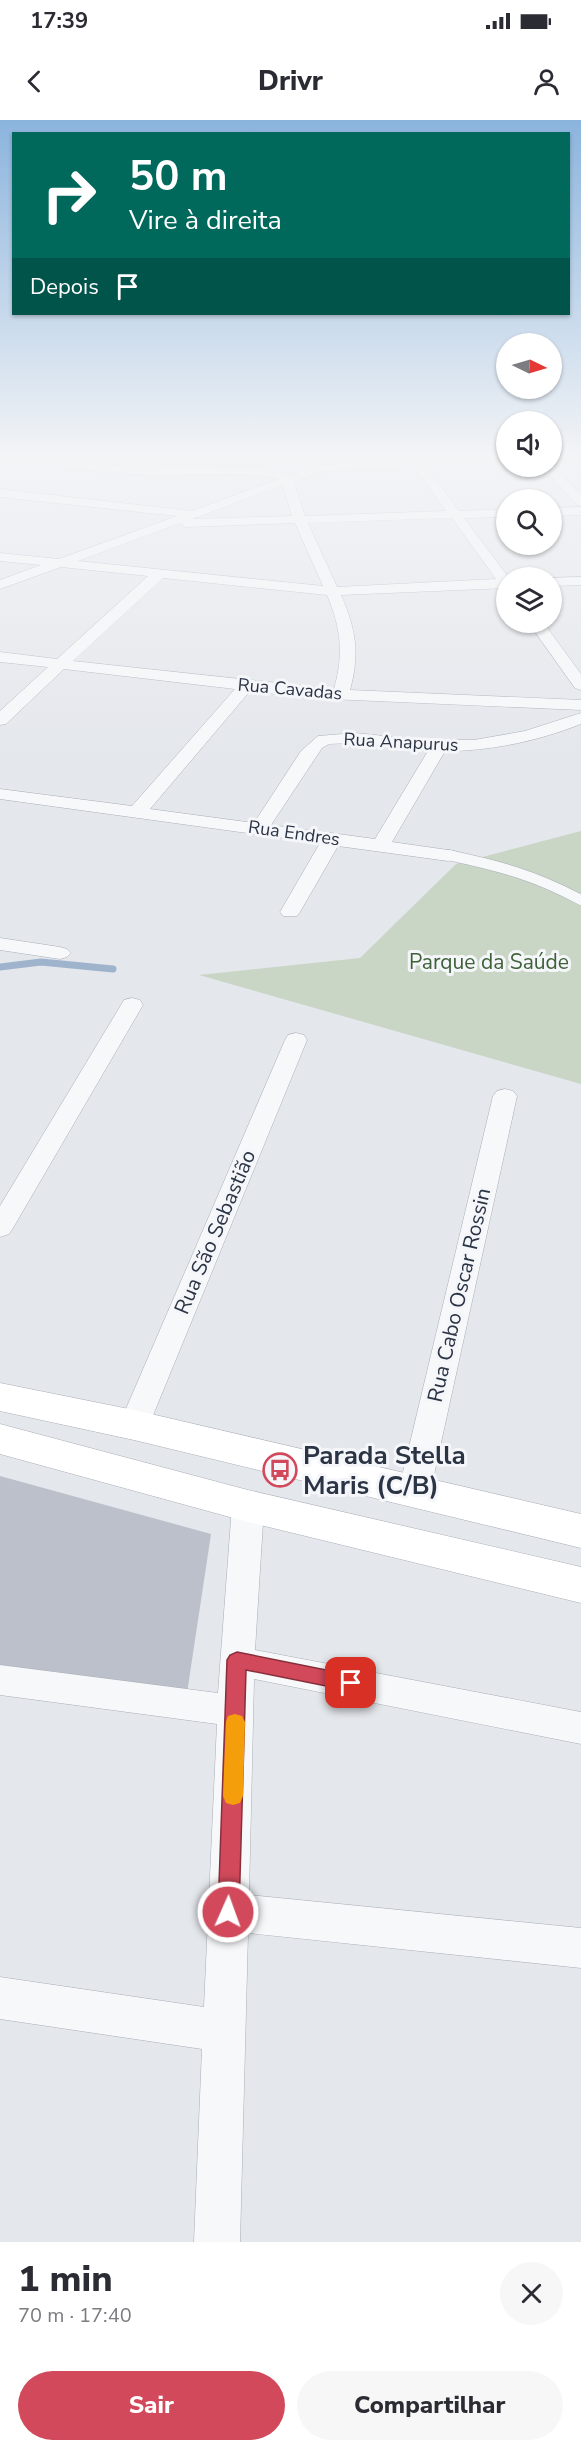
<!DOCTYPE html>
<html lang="pt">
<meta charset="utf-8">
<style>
:root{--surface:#fff;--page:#f7f7f7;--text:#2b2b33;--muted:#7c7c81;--accent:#d1495b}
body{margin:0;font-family:"Nunito Sans",sans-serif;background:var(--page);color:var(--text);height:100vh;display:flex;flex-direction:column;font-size:22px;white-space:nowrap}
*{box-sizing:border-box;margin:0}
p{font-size:20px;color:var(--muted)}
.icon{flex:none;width:33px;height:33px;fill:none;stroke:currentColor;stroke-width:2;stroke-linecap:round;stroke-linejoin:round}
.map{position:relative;height:2122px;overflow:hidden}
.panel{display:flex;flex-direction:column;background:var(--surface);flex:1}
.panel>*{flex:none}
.banner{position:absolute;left:12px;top:12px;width:558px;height:183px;border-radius:0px;box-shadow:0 2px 4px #0004;background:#00695c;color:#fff;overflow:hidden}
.needle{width:39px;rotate:95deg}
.tools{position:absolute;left:496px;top:213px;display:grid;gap:12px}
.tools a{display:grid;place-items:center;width:66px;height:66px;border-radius:50%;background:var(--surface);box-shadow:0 2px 4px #0004;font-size:30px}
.pin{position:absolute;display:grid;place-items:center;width:51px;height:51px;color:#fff;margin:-26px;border-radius:12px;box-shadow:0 3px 9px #0006}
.me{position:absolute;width:66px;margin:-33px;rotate:2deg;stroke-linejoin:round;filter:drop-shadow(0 0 4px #0008)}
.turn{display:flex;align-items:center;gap:21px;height:126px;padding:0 18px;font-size:27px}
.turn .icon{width:78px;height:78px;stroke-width:2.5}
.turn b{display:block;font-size:42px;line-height:51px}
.then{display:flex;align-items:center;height:57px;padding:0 18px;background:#0003;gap:12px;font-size:22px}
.round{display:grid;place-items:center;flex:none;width:63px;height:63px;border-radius:32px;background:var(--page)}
.summary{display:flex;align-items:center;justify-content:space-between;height:102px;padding:0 18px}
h1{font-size:36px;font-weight:800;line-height:45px}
.action{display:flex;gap:12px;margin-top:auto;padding:12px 18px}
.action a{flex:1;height:69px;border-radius:36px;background:var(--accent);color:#fff;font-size:24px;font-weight:800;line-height:69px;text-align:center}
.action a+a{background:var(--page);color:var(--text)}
.status{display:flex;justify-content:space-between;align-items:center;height:42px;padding:0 30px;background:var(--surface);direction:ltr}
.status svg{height:16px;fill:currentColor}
header{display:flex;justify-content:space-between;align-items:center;height:78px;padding:0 18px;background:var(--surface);font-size:27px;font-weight:800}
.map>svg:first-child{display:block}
</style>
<div class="status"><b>17:39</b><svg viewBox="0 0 49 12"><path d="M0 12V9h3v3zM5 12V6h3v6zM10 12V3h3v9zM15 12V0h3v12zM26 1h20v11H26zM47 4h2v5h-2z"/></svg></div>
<header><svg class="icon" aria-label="back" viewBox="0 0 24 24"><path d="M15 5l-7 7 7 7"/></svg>Drivr<svg class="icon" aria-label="person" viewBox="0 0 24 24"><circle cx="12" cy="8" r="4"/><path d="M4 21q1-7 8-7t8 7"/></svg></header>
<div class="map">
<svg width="581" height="2122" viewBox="0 0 581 2122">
<rect width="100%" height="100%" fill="#e4e7ec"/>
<path fill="#c9d6c5" d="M581,711v253l-382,-109 161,-17 96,-94z"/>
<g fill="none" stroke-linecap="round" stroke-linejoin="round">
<path stroke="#9fb4cc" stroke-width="7" d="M0,847l41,-5 72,7"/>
</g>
<path fill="#bbc0ca" d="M0,1356l211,58 -24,159 -187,-18z"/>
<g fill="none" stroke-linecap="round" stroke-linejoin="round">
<defs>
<path id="lane" d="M448,735c52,11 86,20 133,45"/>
<path id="street" d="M22,335h21l71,10 145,2 16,3 14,5 28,-10 92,-5 -4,-5h12l3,4 87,-4v5l-82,6 34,45 48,-2v8l-43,1 45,60h-2v10l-166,7c15,34 19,59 9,95l231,10v10l-273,-12 -58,-7 -100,118 104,14 47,-72 17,-15 37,-3 69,7h50l51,-9 56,-18v11c-43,17 -90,27 -136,27l-53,91 63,9 3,4 -3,4 -7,2 -110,-15 -38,66 -3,4h-14l-3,-4 40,-69 -320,-44v-10l132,17 103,-117 -171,-20 -58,55 -6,1v-14l48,-44 -48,-5v-10l57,7 91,-83 -87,-9 -61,22v-9l41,-15 -41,-4v-8l59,6 118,-43 -177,-19v-8l192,22 86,-32 -19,-4c-69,-2 -143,5 -211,-12 -8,-2 -19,-3 -26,-8zM414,346l32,45 -141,5 -11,-34 25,-10zM283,365l9,31 -100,3zM452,398l44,61 -159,8 -29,-64zM180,403l6,4 109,-4 28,63 -245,-25zM163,458l164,17c14,33 17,59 7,94l-261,-28zM355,623l73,8 -53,88 -104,-14 51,-77 7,-4z
M552,344l29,31v11l-4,-1 -35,-39h10z
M581,387v8l-29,1v-8z
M581,457v8l-29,1v-8z
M528,502h15l38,52v16l-6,-2z
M0,818l60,9 7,2 4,4 -4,4 -7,2 -60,-9z
M132,878l8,2 3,5 -130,223 -4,6 -9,3v-31l121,-201 3,-5z
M296,913l8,2 3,5 -158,385 -4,8 -11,3 -11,-3 -4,-8 166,-385 3,-5z
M505,969l8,2 4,5 -87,397 -5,9 -11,3 -11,-3 -5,-9 95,-397 4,-5z
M248,1374l11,3 5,9 -9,144 326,62v32l-327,-65 -5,216 332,33v40l-333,-35 -8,309h-46l8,-193 -202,-30v-42l204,30 13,-283 -217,-29v-30l218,28 14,-187 5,-9z"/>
<path id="secondary" d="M0,1263l134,27 447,104v34l-447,-108 -134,-29z
M0,1304l248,66 333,77v36l-333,-81 -248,-68z"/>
</defs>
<use href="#lane" stroke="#a9aeb7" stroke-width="11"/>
<use href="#street" stroke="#a9aeb7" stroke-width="1"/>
<use href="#secondary" stroke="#a9aeb7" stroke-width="1"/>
<use href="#lane" stroke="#f7f8fa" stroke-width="10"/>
<use href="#street" fill="#f7f8fa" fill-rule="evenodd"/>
<use href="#secondary" fill="#fff" fill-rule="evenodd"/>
</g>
<linearGradient id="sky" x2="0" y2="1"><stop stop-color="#8bb4dd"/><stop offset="0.53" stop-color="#f3f4f6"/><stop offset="1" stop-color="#f3f4f6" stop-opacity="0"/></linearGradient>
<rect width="581" height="632" fill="url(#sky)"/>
<path fill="#d1495b" stroke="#882f3b" stroke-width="1.5" d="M237,1532l114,23 7,2 3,6 -3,6 -7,2 -105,-21 -7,242 -3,7 -8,3 -7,-3 -3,-7 9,-252 3,-5z"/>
<path fill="#f59e0b" d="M235,1594l7,2 3,6 -2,74 -3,7 -7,2 -7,-2 -3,-7 3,-74 2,-6z"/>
<defs>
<symbol id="bus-ring" viewBox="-11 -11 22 22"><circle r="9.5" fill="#f4f6f9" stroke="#d1495b" stroke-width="1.5"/><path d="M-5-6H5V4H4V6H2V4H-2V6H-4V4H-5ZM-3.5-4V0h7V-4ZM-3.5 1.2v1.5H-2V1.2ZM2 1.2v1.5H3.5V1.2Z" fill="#d1495b"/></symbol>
</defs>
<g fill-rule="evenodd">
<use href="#bus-ring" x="261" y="1331" width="38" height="38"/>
</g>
<g text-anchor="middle" stroke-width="6" stroke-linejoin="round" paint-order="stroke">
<g font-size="18" fill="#2b3445" stroke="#f4f6f9">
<text transform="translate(290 569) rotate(5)" y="6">Rua Cavadas</text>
<text transform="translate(401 622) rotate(3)" y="6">Rua Anapurus</text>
<text transform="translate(294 713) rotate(8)" y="6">Rua Endres</text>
</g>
<g font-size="21" fill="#3f6138" stroke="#f4f6f9">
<text x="489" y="849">Parque da Saúde</text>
</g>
<g font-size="21" fill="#2b3445" stroke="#f4f6f9">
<text transform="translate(215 1112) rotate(-67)" y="7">Rua São Sebastião</text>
<text transform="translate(459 1175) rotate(-77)" y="7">Rua Cabo Oscar Rossin</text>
</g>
<g font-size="26" font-weight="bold" fill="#2b3445" stroke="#f4f6f9" text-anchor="start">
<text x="303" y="1344">Parada Stella<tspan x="303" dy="30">Maris (C/B)</tspan></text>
</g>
</g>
</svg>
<div class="tools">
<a><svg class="needle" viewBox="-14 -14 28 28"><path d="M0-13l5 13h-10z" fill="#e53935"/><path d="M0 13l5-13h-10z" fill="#7c7c81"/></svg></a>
<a><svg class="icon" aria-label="sound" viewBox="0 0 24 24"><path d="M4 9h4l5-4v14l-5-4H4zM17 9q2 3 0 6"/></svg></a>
<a><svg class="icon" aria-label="search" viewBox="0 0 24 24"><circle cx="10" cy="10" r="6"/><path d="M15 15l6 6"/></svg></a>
<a><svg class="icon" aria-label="layers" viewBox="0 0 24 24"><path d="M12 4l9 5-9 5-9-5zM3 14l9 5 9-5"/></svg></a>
</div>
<div class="pin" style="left:351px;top:1563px;background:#d93025"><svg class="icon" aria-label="arrive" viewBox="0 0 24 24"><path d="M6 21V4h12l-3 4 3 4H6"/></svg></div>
<svg class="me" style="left:228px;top:1792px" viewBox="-20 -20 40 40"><circle r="17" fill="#d1495b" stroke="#fff" stroke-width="3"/><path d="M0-11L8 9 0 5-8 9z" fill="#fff"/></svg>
<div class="banner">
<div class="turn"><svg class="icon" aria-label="right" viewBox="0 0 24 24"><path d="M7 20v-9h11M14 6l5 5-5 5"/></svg><div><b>50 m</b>Vire à direita</div></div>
<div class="then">Depois<svg class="icon" aria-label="arrive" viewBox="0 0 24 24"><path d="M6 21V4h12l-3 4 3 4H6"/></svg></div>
</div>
</div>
<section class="panel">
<div class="summary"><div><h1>1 min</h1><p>70 m · 17:40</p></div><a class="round"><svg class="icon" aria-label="close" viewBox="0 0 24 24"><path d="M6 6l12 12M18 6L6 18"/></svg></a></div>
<div class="action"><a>Sair</a><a>Compartilhar</a></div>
</section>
